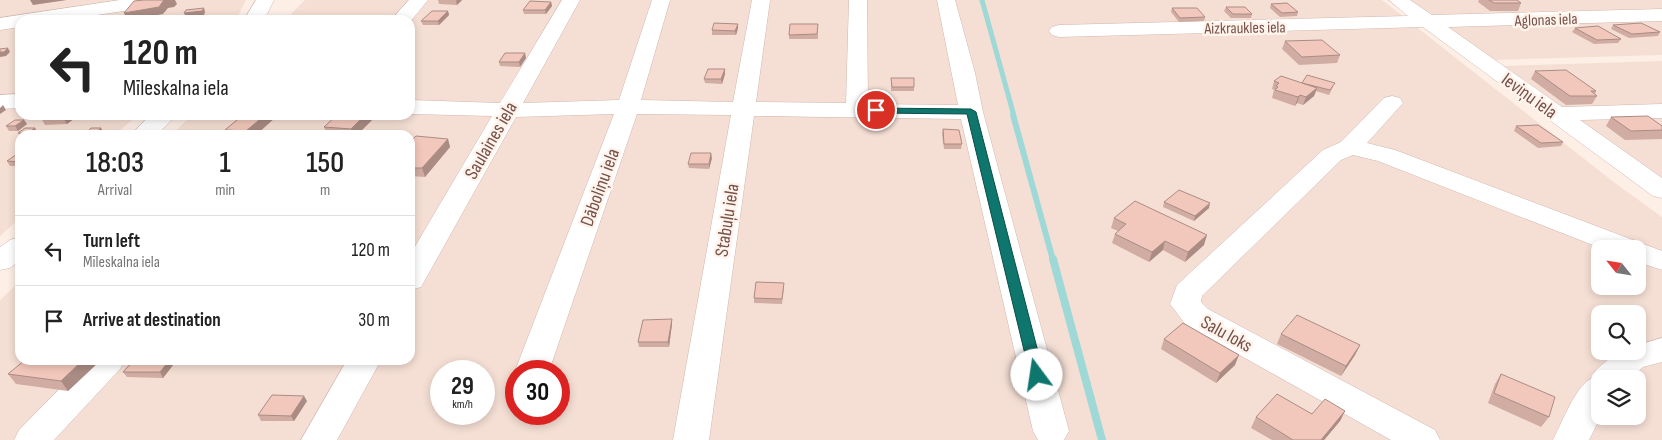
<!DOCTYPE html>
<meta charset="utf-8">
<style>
:root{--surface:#fff;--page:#f2f2f2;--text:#222;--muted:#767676;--line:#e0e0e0}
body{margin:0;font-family:"Sofia Sans Condensed",sans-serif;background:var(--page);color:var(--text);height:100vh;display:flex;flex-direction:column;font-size:19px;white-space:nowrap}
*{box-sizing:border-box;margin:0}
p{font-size:16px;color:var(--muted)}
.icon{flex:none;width:28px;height:28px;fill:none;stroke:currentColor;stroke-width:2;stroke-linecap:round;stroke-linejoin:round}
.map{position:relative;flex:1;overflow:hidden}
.details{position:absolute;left:15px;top:130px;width:400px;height:235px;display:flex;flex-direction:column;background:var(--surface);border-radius:15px;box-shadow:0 2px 8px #0003}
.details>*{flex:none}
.hud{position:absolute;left:15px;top:15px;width:400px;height:105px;border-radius:15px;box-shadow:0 2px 8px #0003;background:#fff;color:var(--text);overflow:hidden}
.needle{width:32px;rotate:300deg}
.controls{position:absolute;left:1591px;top:240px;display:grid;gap:10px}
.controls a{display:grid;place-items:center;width:55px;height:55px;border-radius:10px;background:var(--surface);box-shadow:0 2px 8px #0003;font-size:25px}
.speed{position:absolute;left:430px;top:360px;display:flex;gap:10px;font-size:25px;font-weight:700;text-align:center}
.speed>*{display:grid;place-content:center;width:65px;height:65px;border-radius:50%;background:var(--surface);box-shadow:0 2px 8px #0003;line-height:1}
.speed small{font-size:12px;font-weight:400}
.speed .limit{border:8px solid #d22;background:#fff;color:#111}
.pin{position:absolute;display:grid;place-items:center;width:42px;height:42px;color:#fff;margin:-21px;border:2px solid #fff;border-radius:50%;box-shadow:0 1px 5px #0007}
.me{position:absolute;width:55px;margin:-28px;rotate:346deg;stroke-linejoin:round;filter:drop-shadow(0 0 4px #0008)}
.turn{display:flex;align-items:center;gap:18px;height:105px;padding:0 25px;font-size:22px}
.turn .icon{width:65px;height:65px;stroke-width:2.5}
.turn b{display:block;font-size:35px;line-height:42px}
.eta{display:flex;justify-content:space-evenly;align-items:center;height:85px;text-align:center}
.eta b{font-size:30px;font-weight:600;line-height:35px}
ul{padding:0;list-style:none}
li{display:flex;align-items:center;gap:15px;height:70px;padding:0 25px;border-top:1px solid var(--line)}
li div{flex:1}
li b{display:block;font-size:19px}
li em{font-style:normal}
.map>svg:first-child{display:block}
</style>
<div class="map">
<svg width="1662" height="440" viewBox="0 0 1662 440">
<rect width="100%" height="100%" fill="#fdefe6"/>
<path fill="#f5dfd4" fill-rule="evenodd" d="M0,0h246l-10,20h-216v95h117l-22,20h-95v83l-20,18z
M305,0h1077l233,183 47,34v223h-1662v-140l20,-19v79h390v-225h-239l21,-20h218v-95h-125zM1600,249h38v37h-38zM1600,314h38v37h-38zM441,371h43v43h-43zM516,371h43v43h-43zM1600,379h38v37h-38z
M1408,0h254v13l-227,3z
M1662,18v37l-169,5 -46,-32 5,-4z
M1662,61v46l-88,4 -18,-5 -55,-40z
M1662,113v69l-80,-57 1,-10z"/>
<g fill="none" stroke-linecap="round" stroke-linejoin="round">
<path stroke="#9fd9d7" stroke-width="5" d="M982,0l32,116"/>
<path stroke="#9fd9d7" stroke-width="6" d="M1013,115l40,145"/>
<path stroke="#9fd9d7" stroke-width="8" d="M1053,259l49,181"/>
<defs>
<path id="minor" d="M120,0h47l-2,4 -7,2 -95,14h-43v7l-20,3v-12z
M409,0h19l-18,22v-2h-19z
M562,0h18l-57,103 96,-3 33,-100h18l-29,100 92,2 19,-102h18l-14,102 90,1 3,-103h18l1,104 90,1 -21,-105h18l20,73 8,39 86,319 -5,9h-26l-5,-9 -72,-312 -207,-3 -45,324h-36l58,-325 -94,-1 -88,257h-33v2l-1,-2 99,-257 -98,3 -91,163 -4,7 -11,3v-35l82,-139 -82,-2v-14l90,3z
M1389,0h21l22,15 230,-6v12l-214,6 114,80 100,-3v14l-82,2 82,58v20l-9,-2 -230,-169 -364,10 -7,-2 -3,-4 3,-4 7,-2 349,-9z
M20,94v14l-20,1v-14z
M1392,96l8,2 3,5 -36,40 28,7 267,101v19l-24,-8v-13h-35l-225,-88 -25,-6 -12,5 -139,136 -1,6 7,7 227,121 5,10h-49l-205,-115 -16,-21 7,-19 146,-135 18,-8 43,-44z
M1662,338v24l-19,5 -13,12h-30l1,37 -12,24h-36c8,-15 23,-55 38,-61l5,-9 22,-19h20v-6z
M88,360h37l-5,9 -66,71h-40l5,-10z
M347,360h34l-44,80h-36z"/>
<path id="tertiary" d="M256,0h18l-10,20h-20z
M150,115h26l-19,20h-26z
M20,237v23l-10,8 -10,2v-23l10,-7z"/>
</defs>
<use href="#minor" stroke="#d1b7ae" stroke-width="1"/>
<use href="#tertiary" stroke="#d1b7ae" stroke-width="1"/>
<use href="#minor" fill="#fff" fill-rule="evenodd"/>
<use href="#tertiary" fill="#fff" fill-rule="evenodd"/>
</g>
<path fill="#d1aca2" d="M438,0h24l-5,5 -18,-1z
M1479,0h38l4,3 -3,8h-28l-12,-9z
M551,2l1,4 -6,8h-22l-1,-4z
M1271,4l27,8 -1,4 -17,1 -10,-9z
M1226,7l26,7 -1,4h-20l-7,-7z
M1172,8l33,9 -1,4 -25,1 -8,-10z
M448,11l1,4 -10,10h-16l-2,-4z
M818,24v15h-29v-4z
M1613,25l47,7 -2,4 -29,2 -18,-9z
M738,28l-2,7h-24v-5z
M1575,28l46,11 -3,4 -24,1 -22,-12z
M1285,41l55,14 -3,8 -38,2 -17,-16z
M526,58l-6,9 -20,-1 -1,-4z
M725,69v5l-3,10 -17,-1 -1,-4z
M1535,71l61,20 -1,3 2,2 -5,8 -26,1 -35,-26z
M891,78l23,9v4h-23z
M1274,81l28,2 31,4 -4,8 -13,-4 -2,5 -11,9 -6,-2 -2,3 -23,-8 2,-8 -2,-1z
M79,115l-12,9 -22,1 -5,-9z
M243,115h35l-22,20h-29l-2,-5z
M337,115h34l2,4 -16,16h-29l-4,-8z
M1611,117l51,9v13l-37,1 -19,-14z
M24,120l3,4 -9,7h-9l-3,-5z
M1516,126l47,16 -2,4 -23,2 -24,-17z
M35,128l3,5 -4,2h-14v1l-2,-3z
M943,129l19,15 -1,5h-17l-2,-15z
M448,139l2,8 -25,30 -15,-1v-34z
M20,152v14h-10l-3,-5z
M712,158l-3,11 -20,-1 -1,-4z
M1164,202l45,6 -15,13 -31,-14z
M1114,218l90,27 -19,17 -22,-12 -14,12 -37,-19 3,-9 3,-3 -7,-3z
M784,288l-2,16 -28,-1v-5z
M672,319v5l-3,23h-30l-1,-5z
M1281,334l79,11 -5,10 -14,21 -64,-32z
M1164,339l71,26 -19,18 -55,-34z
M101,360l-33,31 -52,-7 -8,-10z
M134,360h43l-14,18 -36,-1 -4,-5z
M1501,374l48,43 -8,10 -53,-24 7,-19z
M307,401l-13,20h-33l-3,-6z
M1345,411l-5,10 -16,19h-52l-21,-12 5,-11z"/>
<path fill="#aa8c84" d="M30,0h37l-34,5z
M164,0h11l2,4 -3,3 -6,1 -5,6 -33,6h-3l-3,-7z
M457,0h5l-5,5 -1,-4z
M551,2l1,4 -6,8 -1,-4z
M204,8l1,4 -1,3 -18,2 -2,-4z
M448,11l1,4 -10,10 -1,-4z
M738,24v4l-2,7 -1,-4z
M8,48l2,4 -4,4 -6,1v-5z
M525,53l1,5 -6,9 -1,-5z
M725,69v5l-3,10 -1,-5z
M1317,88l-3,8 -11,9 3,-8z
M1300,95l-3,8 -2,3 3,-9z
M3,105l3,5 -6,4v-6z
M63,115h16l-12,9 -5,-8z
M265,115h13l-22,20h-8l-2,-4z
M365,115h6l2,4 -16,16h-4l-2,-6z
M24,120l3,4 -9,7 -3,-5z
M35,128l3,5 -4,2h-5l-1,-2z
M101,128l3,5 -3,2h-8z
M448,139l2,8 -25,30 -3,-9z
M711,153l1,5 -3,11v-5z
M1210,203l-1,5 -15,13 1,-5z
M1207,235l-3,10 -19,17 3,-10z
M1165,241l-2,9 -14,12 3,-10z
M672,319v5l-3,23 -1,-5z
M1360,345l-5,10 -14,21 5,-10z
M1239,355l-4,10 -19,18 4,-10z
M83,360h18l-33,31 -7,-10z
M170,360h7l-14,18 -3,-6z
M304,396l3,5 -13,20 -3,-5z
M1345,411l-5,10 -16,19h-3z"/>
<path fill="#f3c8bc" stroke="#aa8c84" d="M144,0h24h-4l-5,7 -35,6 10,-12z
M1489,0h28l4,3h-27z
M530,1l21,1 -6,8h-22z
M1287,3l11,9 -16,1 -11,-9z
M1226,7h19l7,7h-19z
M204,8l-2,3 -18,2 2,-3z
M1172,8h25l8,9 -25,1z
M432,11h16l-10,10h-17z
M81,18l-1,2h-21l1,-1z
M714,23l24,1 -3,7 -23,-1z
M1641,23l19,9 -28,2 -19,-9z
M790,24h28l-1,10 -28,1z
M1598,26l23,13 -24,1 -22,-12z
M1322,40l18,15 -38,2 -17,-16z
M8,48l-4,4h-4v-3z
M505,53h20l-6,9h-20z
M708,69h17l-4,10h-17z
M1566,70l30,21h-5l6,5h-27l-35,-25z
M1307,75l28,8 -5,7 -28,-7z
M1281,76l36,12 -11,9 -6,-2 -2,2 -23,-7 3,-3 -2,-1 3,-3 -5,-2z
M891,78h23v9h-22z
M42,115h21l-1,1h-22z
M243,115h22l-19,16 -21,-1z
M337,115h28l-14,14 -27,-2z
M1648,116l14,10v4l-31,1 -20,-14z
M15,120h9l-9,6h-9z
M1538,125l25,17 -22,1 -25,-17z
M25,128h10l-7,5h-10z
M91,128h10l-8,7h-9z
M943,129l16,1 3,14h-18z
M416,136l32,3 -26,29h-12v-26z
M20,152v10l-13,-1z
M691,153h20l-2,11h-21z
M1179,190l31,13 -15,13 -31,-14z
M1135,201l72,34 -19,17 -23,-11 -13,11 -37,-18 11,-10 -12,-6z
M756,282l28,1 -2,16 -28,-1z
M1297,315l63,30 -14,21 -65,-32z
M672,319l-4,23h-30l5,-22z
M1183,323l56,32 -19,18 -56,-34z
M25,360h58l-22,21 -53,-7z
M134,360h36l-10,12h-37z
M1501,374l54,23 -6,20 -55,-24z
M1277,394l35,20 13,-15 20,12 -24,29h-28l-37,-23z
M272,395l32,1 -13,20 -33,-1z"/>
<path fill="#0f766e" stroke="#0a4d48" d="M873,108l98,1 5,3 68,263 -2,4 -5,1 -5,-1 -2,-4 -63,-261 -91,-1 -3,-1z"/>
<g text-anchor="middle" stroke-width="5" stroke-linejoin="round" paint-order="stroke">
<g font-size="16" fill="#77514a" stroke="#fff4ec">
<text transform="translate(1546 19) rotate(-2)" y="6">Aglonas iela</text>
<text transform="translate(1245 27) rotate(-1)" y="6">Aizkraukles iela</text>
</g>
<g font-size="19" fill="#77514a" stroke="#fff4ec">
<text transform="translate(1530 95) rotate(36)" y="7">Ieviņu iela</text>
<text transform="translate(490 140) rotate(-60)" y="7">Saulaines iela</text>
<text transform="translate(599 187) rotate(-70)" y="7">Dāboliņu iela</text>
<text transform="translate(726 220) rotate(-81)" y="7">Stabuļu iela</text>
<text transform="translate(1227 333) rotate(29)" y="7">Salu loks</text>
</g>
</g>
</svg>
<div class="controls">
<a><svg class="needle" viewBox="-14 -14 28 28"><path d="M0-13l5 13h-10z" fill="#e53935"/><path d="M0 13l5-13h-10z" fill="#767676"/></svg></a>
<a><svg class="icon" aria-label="search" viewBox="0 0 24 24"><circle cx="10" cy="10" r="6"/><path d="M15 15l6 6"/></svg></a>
<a><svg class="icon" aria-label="layers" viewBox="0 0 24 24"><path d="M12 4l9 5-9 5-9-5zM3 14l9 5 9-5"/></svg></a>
</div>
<div class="speed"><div>29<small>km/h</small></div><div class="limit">30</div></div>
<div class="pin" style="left:876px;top:110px;background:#d93025"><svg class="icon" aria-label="arrive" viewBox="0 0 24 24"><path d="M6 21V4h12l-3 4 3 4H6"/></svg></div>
<svg class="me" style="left:1037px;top:375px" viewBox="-20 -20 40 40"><circle r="19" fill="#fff"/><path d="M0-13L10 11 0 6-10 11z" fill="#0f766e"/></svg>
<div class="hud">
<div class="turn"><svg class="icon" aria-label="left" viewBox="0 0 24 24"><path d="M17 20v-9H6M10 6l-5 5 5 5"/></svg><div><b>120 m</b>Mīleskalna iela</div></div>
</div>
<section class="details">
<div class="eta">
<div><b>18:03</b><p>Arrival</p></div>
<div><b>1</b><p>min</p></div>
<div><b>150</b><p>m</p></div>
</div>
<ul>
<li><svg class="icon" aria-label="left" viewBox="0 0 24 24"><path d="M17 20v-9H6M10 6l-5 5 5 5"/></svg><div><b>Turn left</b><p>Mīleskalna iela</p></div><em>120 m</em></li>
<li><svg class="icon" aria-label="arrive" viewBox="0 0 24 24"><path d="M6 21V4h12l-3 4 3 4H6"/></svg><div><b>Arrive at destination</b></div><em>30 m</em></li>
</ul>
</section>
</div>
